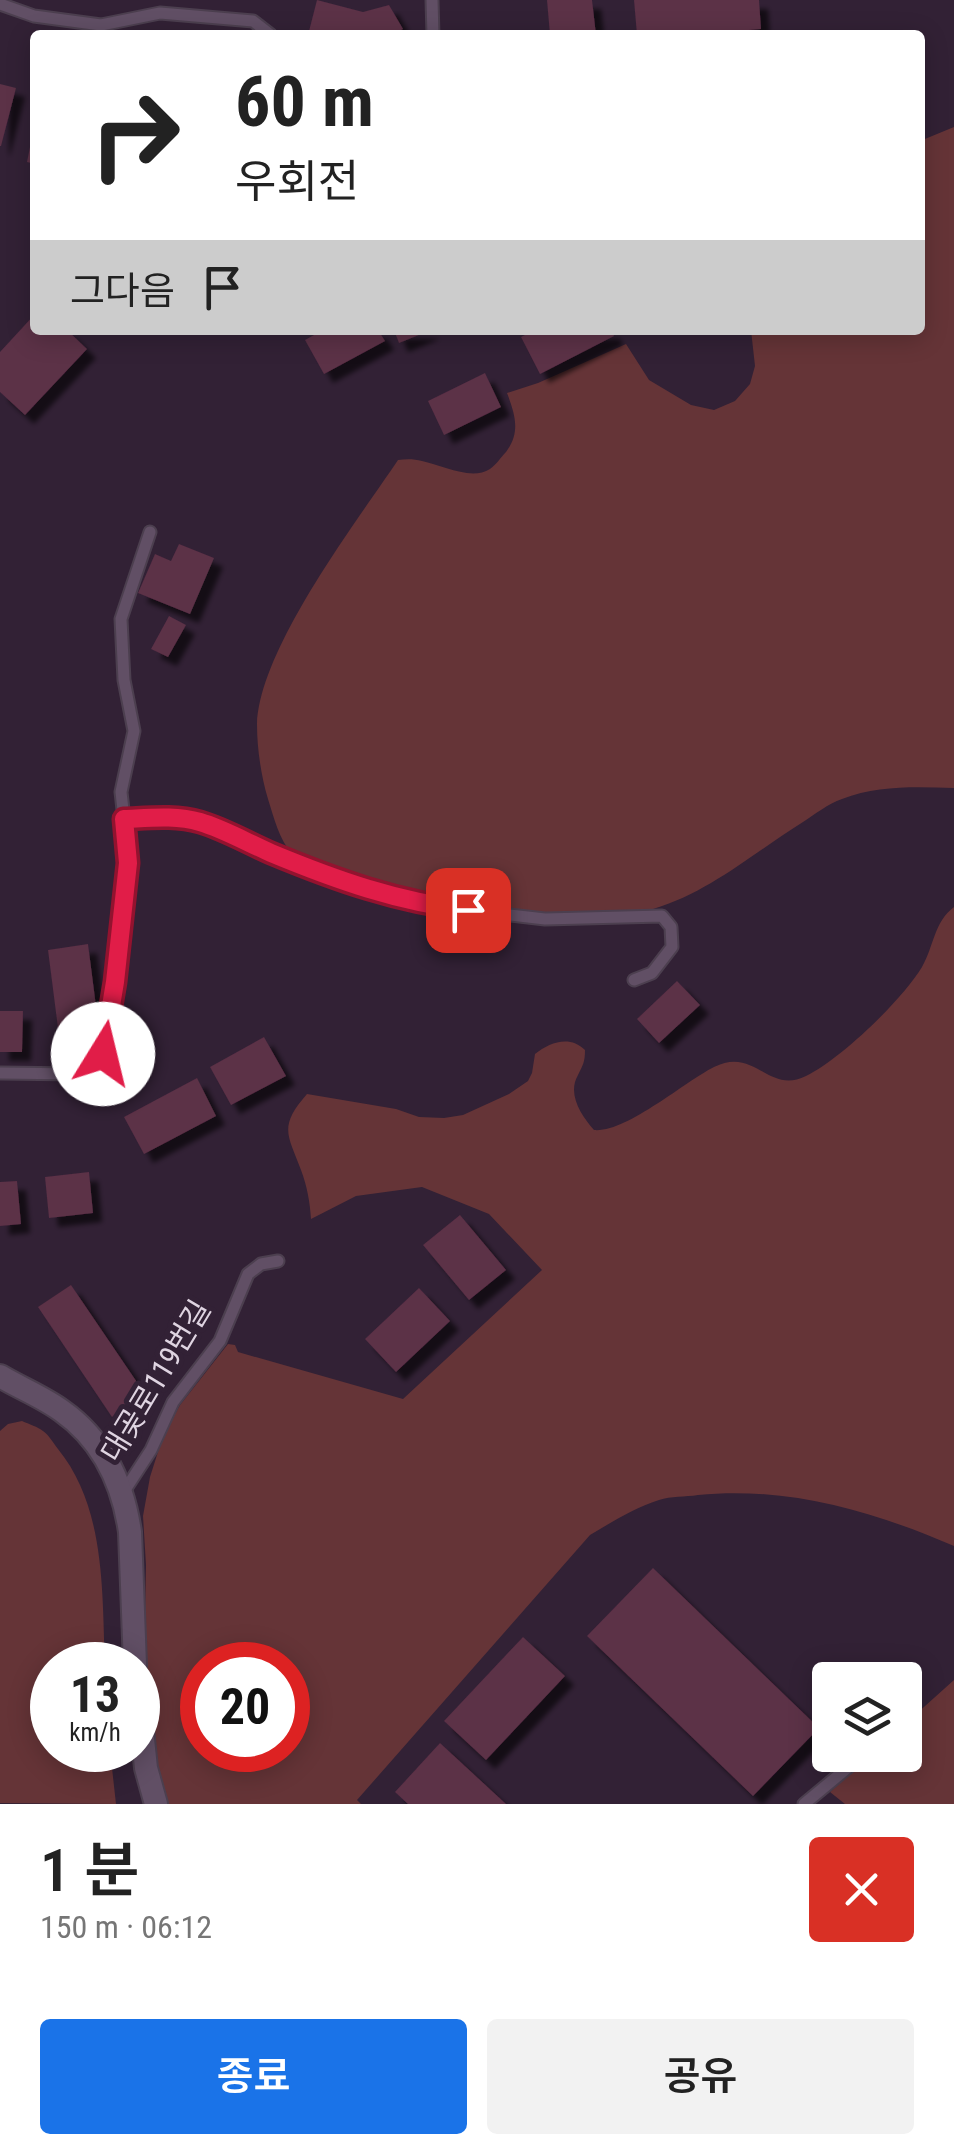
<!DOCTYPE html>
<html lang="ko">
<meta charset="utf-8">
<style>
:root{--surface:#fff;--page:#f2f2f2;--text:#222;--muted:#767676;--accent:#1a73e8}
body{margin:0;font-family:"Roboto Condensed","Noto Sans KR",sans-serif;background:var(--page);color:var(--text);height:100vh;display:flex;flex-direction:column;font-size:38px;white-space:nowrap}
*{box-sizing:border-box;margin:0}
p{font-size:32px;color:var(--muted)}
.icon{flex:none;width:55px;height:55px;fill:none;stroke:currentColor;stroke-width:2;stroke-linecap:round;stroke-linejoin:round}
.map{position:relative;height:1804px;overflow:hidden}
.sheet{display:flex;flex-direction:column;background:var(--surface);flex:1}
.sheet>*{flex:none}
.guide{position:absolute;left:30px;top:30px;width:895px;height:305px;border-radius:10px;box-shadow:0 5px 25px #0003;background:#fff;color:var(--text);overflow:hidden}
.controls{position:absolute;left:812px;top:1662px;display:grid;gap:20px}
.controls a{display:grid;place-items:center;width:110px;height:110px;border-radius:10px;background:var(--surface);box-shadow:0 5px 25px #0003;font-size:50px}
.speed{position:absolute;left:30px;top:1642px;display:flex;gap:20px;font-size:50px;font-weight:700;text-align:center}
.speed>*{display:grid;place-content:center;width:130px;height:130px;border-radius:50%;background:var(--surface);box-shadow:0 5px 25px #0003;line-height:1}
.speed small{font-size:25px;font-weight:400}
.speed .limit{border:15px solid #d22;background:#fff;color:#111}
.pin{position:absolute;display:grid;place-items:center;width:85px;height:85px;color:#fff;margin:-42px;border-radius:20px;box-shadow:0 5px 15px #0006}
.me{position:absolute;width:110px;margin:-55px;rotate:9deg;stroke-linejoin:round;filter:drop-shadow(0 0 8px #0008)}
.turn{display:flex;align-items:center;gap:35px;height:210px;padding:0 40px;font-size:45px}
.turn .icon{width:130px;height:130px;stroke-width:2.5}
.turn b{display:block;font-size:70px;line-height:85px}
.then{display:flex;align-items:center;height:95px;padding:0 40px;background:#0003;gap:20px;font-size:38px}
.round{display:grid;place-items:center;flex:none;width:105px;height:105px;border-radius:10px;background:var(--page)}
.head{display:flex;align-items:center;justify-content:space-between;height:170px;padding:0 40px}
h1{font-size:60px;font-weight:600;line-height:75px}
.cta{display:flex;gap:20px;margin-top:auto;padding:20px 40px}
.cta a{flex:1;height:115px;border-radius:10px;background:var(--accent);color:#fff;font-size:40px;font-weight:600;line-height:115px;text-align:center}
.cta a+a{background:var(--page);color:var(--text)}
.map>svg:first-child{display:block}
</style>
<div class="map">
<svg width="954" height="1804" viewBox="0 0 954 1804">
<defs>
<filter id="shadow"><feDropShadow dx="9" dy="9" stdDeviation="2.5" flood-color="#0009"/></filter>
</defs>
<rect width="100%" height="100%" fill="#322135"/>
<path fill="#653437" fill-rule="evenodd" d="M954,127v661c-38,-1 -76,-3 -112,11 -14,5 -27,15 -39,23 -50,31 -93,70 -150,87 -62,18 -140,1 -203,-6 -46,-5 -87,-20 -131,-36 -8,-4 -21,-6 -27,-13 -13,-15 -18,-36 -24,-55 -7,-23 -11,-51 -11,-75 3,-76 98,-200 141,-264 9,-1 16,-1 24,1 20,4 49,20 68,8 6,-4 11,-12 16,-17 15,-20 9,-38 1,-59l31,-10 88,-39 23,36 42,25 23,5 21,-9 15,-17 5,-18 -4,-36h169v-189z
M954,907v639c-81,-35 -168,-60 -256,-51 -13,2 -27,1 -39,5 -25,8 -47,22 -69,35l-233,265 4,4h-195l-17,-66 -5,-72 2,-101 -3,-49 7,-39 13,-41 17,-31 48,-61 7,1 3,7 165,47 139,-129 -53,-56 -67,-27 -66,9 -45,23c-1,-17 -4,-33 -10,-49 -13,-35 -23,-43 6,-76l89,15 23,8 25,1 19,-3 46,-21 19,-13 4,-8 3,-19c15,-12 35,-19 50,-4 0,12 -2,15 -7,25 -11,19 3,40 16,55 32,3 90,-48 120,-63 41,-21 54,28 92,9 35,-17 96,-76 116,-109 12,-21 12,-45 32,-60zM202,1665h86v85h-86z
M22,1421c7,3 16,6 21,10 6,4 11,13 15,18 48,59 44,144 47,216h-53v85h58l6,54 -116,-1v-372l8,-7z
M954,1680v124h-109l-15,-12 41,-37h34v-31z"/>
<path fill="#5b3046" filter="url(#shadow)" d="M317,0l46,12 26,-7 14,24 -11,6h-84z
M547,0h45l4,35h-46z
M634,0h125l2,29 -70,6h-54z
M0,84l16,4 -15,58h-1z
M33,132l2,1v31l-8,-2z
M35,314v16h32l20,19 -62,66 -25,-23v-40z
M323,330h55l7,11 -61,33 -19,-34z
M394,330h37l-32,13z
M535,330h76l3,6 -74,38 -19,-37z
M485,373l16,34 -57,28 -16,-34z
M179,544l35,14 -24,56 -52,-21 17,-39 16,7z
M169,616l17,9 -18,32 -17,-8z
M88,944l10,78 -40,6 -10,-78z
M677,981l23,24 -41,38 -22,-24z
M0,1011h23l-1,41h-22z
M264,1037l22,39 -55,29 -21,-38z
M197,1078l19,38 -72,38 -20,-37z
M89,1172l4,41 -44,5 -4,-41z
M17,1181l4,43 -21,2v-44z
M460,1215l46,55 -37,30 -46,-55z
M71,1285l74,109 -33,23 -74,-110z
M419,1288l31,33 -54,51 -31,-33z
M653,1568l166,160 -66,68 -166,-160z
M523,1637l42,39 -79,84 -42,-39z
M440,1743l66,61h-98l-13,-12z"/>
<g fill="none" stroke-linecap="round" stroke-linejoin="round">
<defs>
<path id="lane" d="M432,0l1,35
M0,4l34,12 67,9 59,-12 93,8 18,14
M124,819l43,-2 33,4 71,32 97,38 62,15 115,13 117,-3 9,11 1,20 -20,26 -18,7
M0,1073l78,1 20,-8 5,-12 12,-72 14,-119 -8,-71 13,-61 -10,-51 -3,-61 29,-87
M123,1493l28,-43 22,-48 47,-61 28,-67 13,-10 17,-3
M804,1804l59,-49"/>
<path id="street" d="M0,1376c20,12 43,21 62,35 41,29 61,73 68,121l5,133
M138,1690l8,78 10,36"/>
</defs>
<use href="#lane" stroke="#4c3f4f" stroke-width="15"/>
<use href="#street" stroke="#4c3f4f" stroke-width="26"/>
<use href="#lane" stroke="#614f65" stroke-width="11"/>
<use href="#street" stroke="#614f65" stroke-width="22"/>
</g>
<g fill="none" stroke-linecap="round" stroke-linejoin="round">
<defs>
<path id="route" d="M103,1054l12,-72 13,-119 -4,-44c25,-1 52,-4 76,3 24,7 48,21 71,31 65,27 127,49 197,57"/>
</defs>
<use href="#route" stroke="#92132f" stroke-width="25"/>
<use href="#route" stroke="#e11d48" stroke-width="18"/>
</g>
<g text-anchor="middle" stroke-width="10" stroke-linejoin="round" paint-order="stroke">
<g font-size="30" fill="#dfd4e1" stroke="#322135">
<text transform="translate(156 1381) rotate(-59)" y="10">대곶로119번길</text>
</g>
</g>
</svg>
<div class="controls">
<a><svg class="icon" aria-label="layers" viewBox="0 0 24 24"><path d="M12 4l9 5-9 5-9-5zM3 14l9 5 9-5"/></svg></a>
</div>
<div class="speed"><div>13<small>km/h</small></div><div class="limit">20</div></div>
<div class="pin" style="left:468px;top:910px;background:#d93025"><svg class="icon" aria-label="arrive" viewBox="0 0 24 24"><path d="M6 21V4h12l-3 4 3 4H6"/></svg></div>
<svg class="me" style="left:103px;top:1054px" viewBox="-20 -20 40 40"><circle r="19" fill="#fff"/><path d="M0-13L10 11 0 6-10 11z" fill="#e11d48"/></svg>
<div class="guide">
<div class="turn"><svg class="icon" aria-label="right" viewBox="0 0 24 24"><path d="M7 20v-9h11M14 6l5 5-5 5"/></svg><div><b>60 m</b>우회전</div></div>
<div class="then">그다음<svg class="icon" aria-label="arrive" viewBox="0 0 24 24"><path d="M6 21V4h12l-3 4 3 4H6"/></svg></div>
</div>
</div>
<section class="sheet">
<div class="head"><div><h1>1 분</h1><p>150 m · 06:12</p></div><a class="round" style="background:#d93025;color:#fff"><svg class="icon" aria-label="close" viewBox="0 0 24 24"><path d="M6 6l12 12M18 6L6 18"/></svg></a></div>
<div class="cta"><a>종료</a><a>공유</a></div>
</section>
